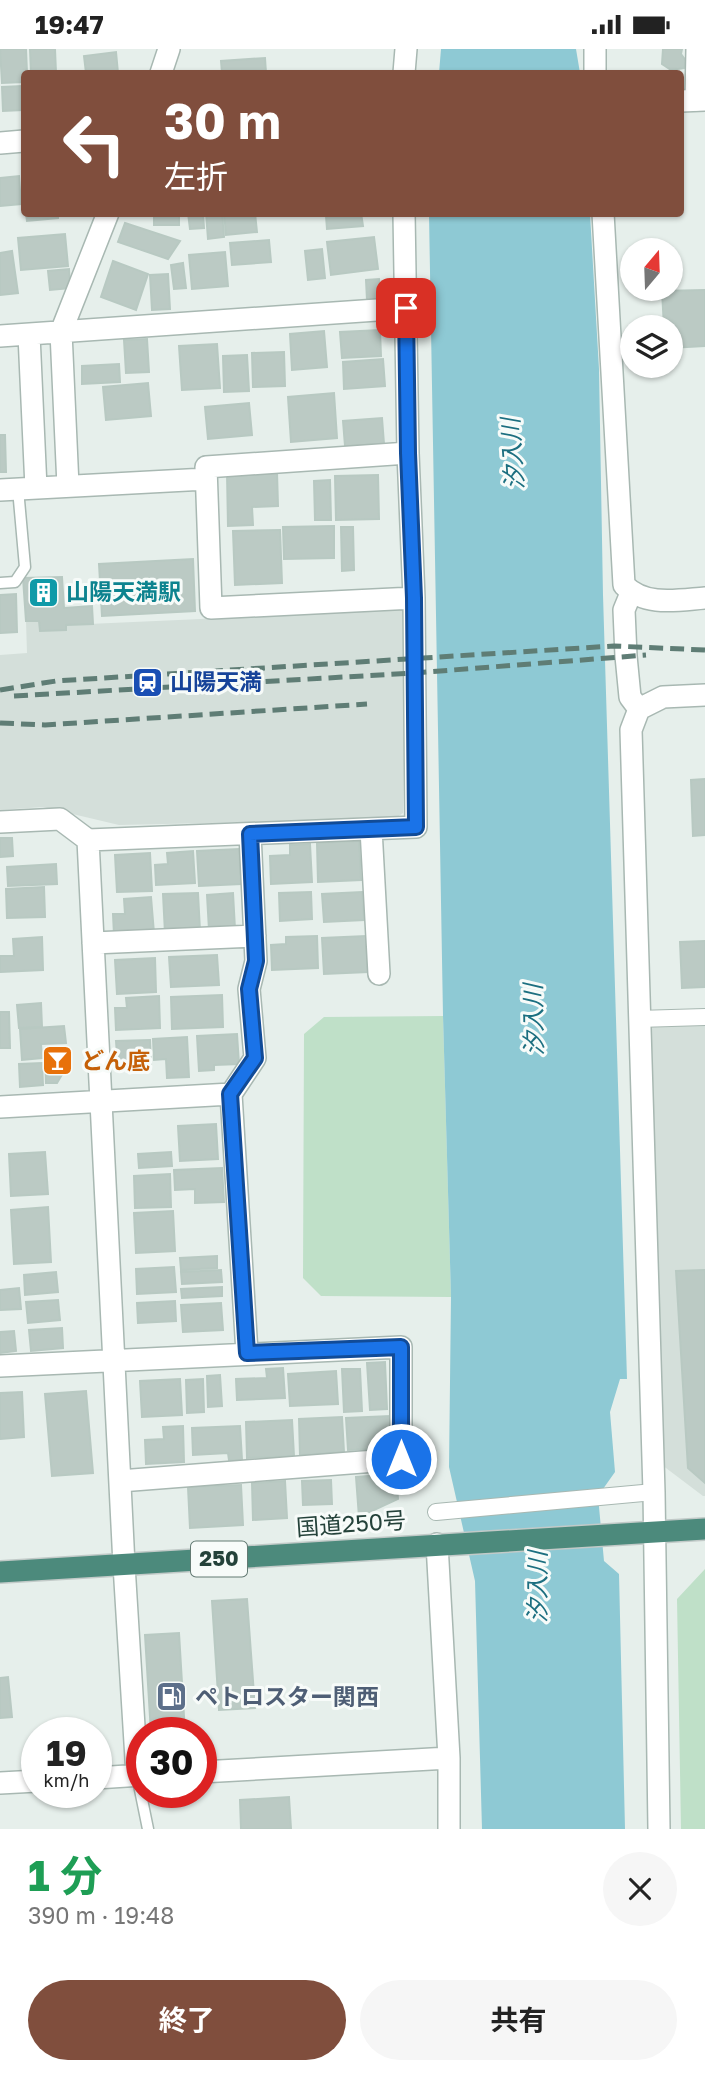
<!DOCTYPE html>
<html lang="ja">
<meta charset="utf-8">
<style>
:root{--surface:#fff;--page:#f6f6f6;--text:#222;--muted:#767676;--accent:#804e3d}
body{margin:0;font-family:"Golos Text","Noto Sans JP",sans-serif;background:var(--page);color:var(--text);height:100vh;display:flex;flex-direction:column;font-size:26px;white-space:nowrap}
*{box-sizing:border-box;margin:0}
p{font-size:23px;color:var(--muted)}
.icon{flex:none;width:38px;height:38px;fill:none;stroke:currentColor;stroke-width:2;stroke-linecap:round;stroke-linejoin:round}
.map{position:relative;height:1780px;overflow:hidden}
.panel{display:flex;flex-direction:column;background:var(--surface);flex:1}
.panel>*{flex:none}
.guide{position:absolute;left:21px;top:21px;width:663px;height:147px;border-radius:7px;box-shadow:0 2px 5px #0004;background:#804e3d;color:#fff;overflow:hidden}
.needle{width:46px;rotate:19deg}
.buttons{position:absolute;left:620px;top:189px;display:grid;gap:14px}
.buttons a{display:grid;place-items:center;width:63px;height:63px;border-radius:50%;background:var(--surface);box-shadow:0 2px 5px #0004;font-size:35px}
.speed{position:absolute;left:21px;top:1668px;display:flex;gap:14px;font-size:35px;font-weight:700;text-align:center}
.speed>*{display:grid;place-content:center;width:91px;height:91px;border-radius:50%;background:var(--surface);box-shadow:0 2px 5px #0004;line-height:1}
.speed small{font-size:18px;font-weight:400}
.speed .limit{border:10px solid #d22;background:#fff;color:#111}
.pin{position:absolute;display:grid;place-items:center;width:60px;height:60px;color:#fff;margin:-30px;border-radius:14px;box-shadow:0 4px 10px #0006}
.me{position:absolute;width:77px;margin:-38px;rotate:0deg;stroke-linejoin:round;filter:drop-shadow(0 0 5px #0008)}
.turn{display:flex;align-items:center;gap:24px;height:147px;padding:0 28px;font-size:32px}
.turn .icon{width:91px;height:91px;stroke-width:2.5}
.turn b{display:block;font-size:49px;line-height:60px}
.round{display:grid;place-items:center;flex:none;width:74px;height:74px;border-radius:37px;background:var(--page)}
.summary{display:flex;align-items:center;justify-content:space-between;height:119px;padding:0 28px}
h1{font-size:42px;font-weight:700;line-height:52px;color:#1e9e55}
.button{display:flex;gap:14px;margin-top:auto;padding:14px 28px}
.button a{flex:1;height:80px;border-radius:42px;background:var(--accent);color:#fff;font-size:28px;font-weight:700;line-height:80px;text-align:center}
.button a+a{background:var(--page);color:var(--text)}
.status{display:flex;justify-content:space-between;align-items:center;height:49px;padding:0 35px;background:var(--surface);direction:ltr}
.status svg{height:19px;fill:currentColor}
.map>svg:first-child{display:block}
</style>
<div class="status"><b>19:47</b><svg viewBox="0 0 49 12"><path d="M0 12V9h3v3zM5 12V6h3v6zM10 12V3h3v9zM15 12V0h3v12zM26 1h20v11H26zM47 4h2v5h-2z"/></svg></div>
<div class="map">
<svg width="705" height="1780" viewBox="0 0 705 1780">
<rect width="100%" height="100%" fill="#e6efeb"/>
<path fill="#d4dfda" d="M402,557l3,99 -2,108 -9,6 -275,6 -76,-18 -43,3v-155l27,-2 -1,-32h13l1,10 25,-1 1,-5 135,-6z
M705,974v473h-2l-41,-31 -15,-440z"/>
<path fill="#bfe0c8" d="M443,967l8,281 -130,-1 -18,-18 1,-244 20,-17z
M705,1520v260h-24l-4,-230z"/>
<path fill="#8ec9d4" d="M441,0h135l4,24h-141z
M429,165h161l9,155 4,226 24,784h-7l-10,33 5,60 -17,24 6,65 15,13 6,255h-143l-7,-248 -26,-114 2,-170 -8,-281z"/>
<path fill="#bbcac4" stroke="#b8c9c2" stroke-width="2" d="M0,0h26l1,24h-3v9l-22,1z
M30,0h25l1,24h-25z
M663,0h19l-1,5 5,7 -2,7 -13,2 -9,-6z
M116,3l2,21h-32l-2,-17z
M265,9l1,15h-44l-1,-12z
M22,37l1,24 -20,1 -1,-24z
M19,127l2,28 -21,2v-28z
M26,164h32v5l-31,3z
M154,164h25v12h-25z
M188,164h15l1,15 -14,1z
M206,164h16l2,24 -16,2z
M224,164h31l2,19 -31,3z
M361,164l2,13 -36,3 -1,-13z
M125,174l55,18 -12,18 -50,-17z
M65,185l3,32 -47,4 -3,-32z
M374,188l4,32 -47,6 -4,-33z
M269,191l2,22 -39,3 -2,-22z
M322,200l3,29 -17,2 -3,-29z
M12,202l6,42 -18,2v-42z
M225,203l3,34 -36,3 -3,-34z
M113,212l35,13 -12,36 -35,-13z
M183,214l3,25 -12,1 -3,-24z
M69,220l1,19 -20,2 -2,-19z
M168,225l2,35 -18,1 -2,-35z
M379,230l2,20 -14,1 -1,-20z
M705,241v56l-35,2v-21h-6l-2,-36z
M380,281l1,26 -39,2 -2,-26z
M324,282l3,36 -35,3 -2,-36z
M147,290l2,33 -23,1 -2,-33z
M217,295l3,44 -38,2 -3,-44z
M284,303l1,34 -32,1 -1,-34z
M247,306l2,36 -25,1 -1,-36z
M383,310l2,27 -41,3 -1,-27z
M119,315l1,18 -38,2v-18z
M148,334l3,33 -45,4 -3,-33z
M334,344l3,45 -46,4 -3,-45z
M249,354l3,32 -44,4 -3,-32z
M382,369l2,26 -39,2 -2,-25z
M0,386h5l1,37h-6z
M277,423l1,34 -26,1 1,18 -25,1 -1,-53z
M378,426l1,44 -43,1 -1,-44z
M330,431l1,40h-16l-1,-39z
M334,477v32l-50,1 -1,-32z
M341,478h12l1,43 -12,1z
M280,481l2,53 -47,2 -2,-54z
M193,510l2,52 -93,5 -3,-52z
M62,528l2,31 28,-2 1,18 -27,1v5l-26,1 -1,-10h-13l-3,-43z
M16,545l1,38 -17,1v-38z
M705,730v56l-12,1 -2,-56z
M0,789h12l1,18 -13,1z
M359,792l2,39 -43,2 -1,-39z
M310,795l2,38 -41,2 -1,-28 20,-1v-10z
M239,800l2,35 -42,2 -2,-35z
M193,802l2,32 -39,2 -1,-20 13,-1 -1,-11z
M150,804l2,38 -35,1 -2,-37z
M56,815l1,20 -49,2 -1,-19z
M44,838l1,30 -38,1 -1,-29z
M311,843l1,27 -32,2 -1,-28z
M362,843l2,28 -40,2 -2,-28z
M198,844l2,38 -35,2 -2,-39z
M233,844l2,36 -26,1 -2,-35z
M151,848l3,36 -40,2 -1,-21h12l-1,-15z
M317,887l1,32 -46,2 -1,-25 15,-1v-7z
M366,887l2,36 -44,2 -2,-36z
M42,888l1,33 -43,2v-16h14l-1,-17z
M705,892v46l-23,1 -2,-46z
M217,906l2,30 -48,2 -2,-30z
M155,909l1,34 -39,2 -2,-34z
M222,946l1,32 -51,2 -1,-32z
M159,947l1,32 -44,2 -1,-22h12l-1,-10z
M41,954l1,24 -23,1 -2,-23z
M0,963h9l1,36h-10z
M64,977l2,17 -25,1 1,14 -20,2 -2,-31z
M237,985l2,30 -25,1v5l-15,1 -2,-35z
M187,988l2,40 -22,1 -1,-19 -12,1 -1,-21z
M150,991l1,27 -33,1 -2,-27z
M67,1000v17l-10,17h-11l-1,-33z
M42,1014l1,22 -23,2 -1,-23z
M216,1075l2,35 -38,2 -2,-35z
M45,1103l3,42 -37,2 -2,-42z
M171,1103l1,14 -33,2 -1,-14z
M222,1119l2,34 -29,1v-14l-20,1 -1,-20z
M170,1125l1,33 -36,1 -1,-32z
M48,1158l3,55 -37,2 -3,-54z
M173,1162l2,40 -39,2 -2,-40z
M217,1207v12l-36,2 -1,-12z
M174,1218l2,25 -39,2 -1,-25z
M221,1221l1,12 -40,2 -1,-12z
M705,1221v213l-17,-15 -12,-197z
M56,1223l2,20 -33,3 -1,-20z
M222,1238v9l-40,2 -1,-9z
M19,1239l2,21 -21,1v-20z
M58,1251l2,20 -32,3 -2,-21z
M175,1252l1,20 -38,2 -1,-20z
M221,1254l2,27 -40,2 -2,-27z
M62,1279l1,20 -32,3 -2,-21z
M14,1282l2,20 -16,2v-21z
M385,1313l2,47 -17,1 -3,-47z
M283,1319l2,30 -48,2 -1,-21 31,-1 -1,-9z
M342,1320h18l2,42 -18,1z
M336,1322l2,33 -48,2 -2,-32z
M220,1326l2,31 -14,1 -1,-31z
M180,1330l2,36 -40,2 -2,-36z
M203,1330l1,33 -17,1 -1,-33z
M86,1342l7,82 -41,3 -7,-82z
M22,1343l2,45 -24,2v-46z
M390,1367l2,32 -44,2 -2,-32z
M342,1368l2,35 -44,3 -1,-36z
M292,1371l2,36 -47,2 -1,-36z
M183,1377l1,36 -38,2 -1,-24 19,-1 -1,-12z
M240,1377l2,34h-13l-1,-7 -35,2 -1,-27z
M396,1425l2,25 -39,18 -3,-40z
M331,1431l1,24 -29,1 -1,-24z
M285,1432l2,37 -34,2 -1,-37z
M241,1436l2,40 -53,3 -2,-41z
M247,1550l8,109 -36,2 -7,-109z
M179,1584l6,100h-34l-6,-98z
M8,1628l4,40 -12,1v-40z
M289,1748l2,32h-50l-1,-29z"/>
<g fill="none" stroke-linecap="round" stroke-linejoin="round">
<defs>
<path id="service" d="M0,534l15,-1 10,-15 -7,-78
M137,1726l11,54"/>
<path id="pedestrian" d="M638,970l67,-2
M436,1463l218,-20"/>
<path id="minor" d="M595,0v24
M161,24l8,-24
M404,24l2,-24
M696,51l1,-51
M603,164l21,372c21,22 54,15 81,13
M29,286l7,153
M0,287l406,-28
M408,404l-202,14 5,141 203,-10
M68,437l-7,-154 47,-119
M0,441l206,-11
M631,544l-7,17 2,46 4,41 9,12
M0,773l60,-3 28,21 328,-13 -2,-229 -6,-145 -4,-240
M371,780l8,145
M88,791l36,725 13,210
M93,894l162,-7
M0,1058l231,-13
M247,1304l-16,-259 24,-36 -6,-69 7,-28 -6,-127
M0,1317l401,-19v112l-281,22
M437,1495l12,214v71
M201,1723l248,-14
M96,1729l46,-3
M0,1734l37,-2
M659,1780l-5,-337 -23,-762 8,-21 24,-12 42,-2"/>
<path id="tertiary" d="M681,52l24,-1
M0,94l24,-2"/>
<path id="trunk" d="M0,1523l705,-43"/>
</defs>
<use href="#service" stroke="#a8b8b2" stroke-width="13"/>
<use href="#pedestrian" stroke="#a8b8b2" stroke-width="18"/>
<use href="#minor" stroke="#a8b8b2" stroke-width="24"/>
<use href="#tertiary" stroke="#a8b8b2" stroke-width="24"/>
<use href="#trunk" stroke="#c2cac8" stroke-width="24"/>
<use href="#service" stroke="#fff" stroke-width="10"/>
<use href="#pedestrian" stroke="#fff" stroke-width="16"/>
<use href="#minor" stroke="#fff" stroke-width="21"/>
<use href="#tertiary" stroke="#fff" stroke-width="21"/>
<use href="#trunk" stroke="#4c8a7c" stroke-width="21"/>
<path stroke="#5f7d75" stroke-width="5" stroke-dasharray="14 7" stroke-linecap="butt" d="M0,641l56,-9 558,-35 91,4
M14,647l400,-23 232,-18
M0,674l45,2 322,-21"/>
</g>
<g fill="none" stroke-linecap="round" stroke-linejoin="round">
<defs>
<path id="route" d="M401,1410v-112l-154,6 -17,-259 25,-36 -6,-69 7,-28 -6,-127 166,-7 -2,-229 -6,-145 -2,-145"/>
</defs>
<use href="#route" stroke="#114b97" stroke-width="18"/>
<use href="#route" stroke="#1a73e8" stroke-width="12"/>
</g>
<defs>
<symbol id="building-square" viewBox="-11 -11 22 22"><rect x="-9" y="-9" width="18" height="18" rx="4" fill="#0f9aa8" stroke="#f7fbf9"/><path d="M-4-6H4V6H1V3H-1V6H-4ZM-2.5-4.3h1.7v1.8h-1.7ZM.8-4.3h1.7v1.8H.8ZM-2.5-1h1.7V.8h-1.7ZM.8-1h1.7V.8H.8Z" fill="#fff"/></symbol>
<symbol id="station-square" viewBox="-11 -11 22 22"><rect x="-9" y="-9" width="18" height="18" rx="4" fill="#1a4fb4" stroke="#f7fbf9"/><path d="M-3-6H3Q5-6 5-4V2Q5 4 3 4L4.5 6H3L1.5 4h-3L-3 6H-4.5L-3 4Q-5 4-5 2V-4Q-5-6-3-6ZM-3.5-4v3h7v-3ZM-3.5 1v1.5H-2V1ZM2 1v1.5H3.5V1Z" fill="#fff"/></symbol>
<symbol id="bar-square" viewBox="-11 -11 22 22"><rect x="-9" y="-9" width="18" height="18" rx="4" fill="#e8710a" stroke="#f7fbf9"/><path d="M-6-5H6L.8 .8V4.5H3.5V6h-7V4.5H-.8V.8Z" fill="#fff"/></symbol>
<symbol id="fuel-square" viewBox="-11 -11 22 22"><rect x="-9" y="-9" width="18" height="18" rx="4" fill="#5c6f8a" stroke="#f7fbf9"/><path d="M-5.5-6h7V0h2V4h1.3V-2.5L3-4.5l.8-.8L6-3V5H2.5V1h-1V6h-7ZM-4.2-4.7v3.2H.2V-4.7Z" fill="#fff"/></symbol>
</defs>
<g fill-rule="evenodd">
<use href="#building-square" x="26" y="526" width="35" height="35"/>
<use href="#station-square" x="130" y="616" width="35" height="35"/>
<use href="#bar-square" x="40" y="994" width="35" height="35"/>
<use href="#fuel-square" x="154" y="1630" width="35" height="35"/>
</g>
<g text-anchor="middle" stroke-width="6" stroke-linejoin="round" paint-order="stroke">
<rect fill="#f7fbf9" stroke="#637a73" stroke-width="2" x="191" y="1492.5" width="56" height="35" rx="5"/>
<g font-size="21" font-weight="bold" fill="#24423a">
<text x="219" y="1517">250</text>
</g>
<g font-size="23" font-weight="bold" fill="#0d838f" stroke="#f7fbf9" text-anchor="start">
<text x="66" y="551">山陽天満駅</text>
</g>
<g font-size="23" font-weight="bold" fill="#164399" stroke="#f7fbf9" text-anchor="start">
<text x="170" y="641">山陽天満</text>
</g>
<g font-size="23" font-weight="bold" fill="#c56008" stroke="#f7fbf9" text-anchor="start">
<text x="81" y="1020">どん底</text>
</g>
<g font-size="23" fill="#24423a" stroke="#f7fbf9">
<text transform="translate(351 1475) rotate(-4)" y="8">国道250号</text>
</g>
<g font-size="23" font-weight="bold" fill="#4e5e75" stroke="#f7fbf9" text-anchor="start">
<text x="195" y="1656">ペトロスター関西</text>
</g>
<g font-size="24" font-style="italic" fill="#1c6f80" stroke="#f7fbf9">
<text transform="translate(513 405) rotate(-94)" y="8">汐入川</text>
<text transform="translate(534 971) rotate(-91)" y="8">汐入川</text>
<text transform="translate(538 1538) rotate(-90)" y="8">汐入川</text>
</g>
</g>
</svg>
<div class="buttons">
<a><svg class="needle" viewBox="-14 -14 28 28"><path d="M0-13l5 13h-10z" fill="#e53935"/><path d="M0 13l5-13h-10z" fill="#767676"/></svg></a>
<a><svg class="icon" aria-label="layers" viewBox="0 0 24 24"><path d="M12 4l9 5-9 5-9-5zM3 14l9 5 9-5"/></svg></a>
</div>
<div class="speed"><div>19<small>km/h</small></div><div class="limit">30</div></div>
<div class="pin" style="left:406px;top:259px;background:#d93025"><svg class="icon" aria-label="arrive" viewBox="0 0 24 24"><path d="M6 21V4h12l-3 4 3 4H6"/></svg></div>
<svg class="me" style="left:401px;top:1410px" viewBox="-20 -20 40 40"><circle r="17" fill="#1a73e8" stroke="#fff" stroke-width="3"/><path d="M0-11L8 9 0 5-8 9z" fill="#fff"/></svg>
<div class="guide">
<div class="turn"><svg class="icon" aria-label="left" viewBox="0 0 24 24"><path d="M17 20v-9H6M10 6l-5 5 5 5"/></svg><div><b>30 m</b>左折</div></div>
</div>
</div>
<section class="panel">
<div class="summary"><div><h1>1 分</h1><p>390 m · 19:48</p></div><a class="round"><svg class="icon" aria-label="close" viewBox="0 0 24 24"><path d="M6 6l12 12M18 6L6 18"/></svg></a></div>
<div class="button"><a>終了</a><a>共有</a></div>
</section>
